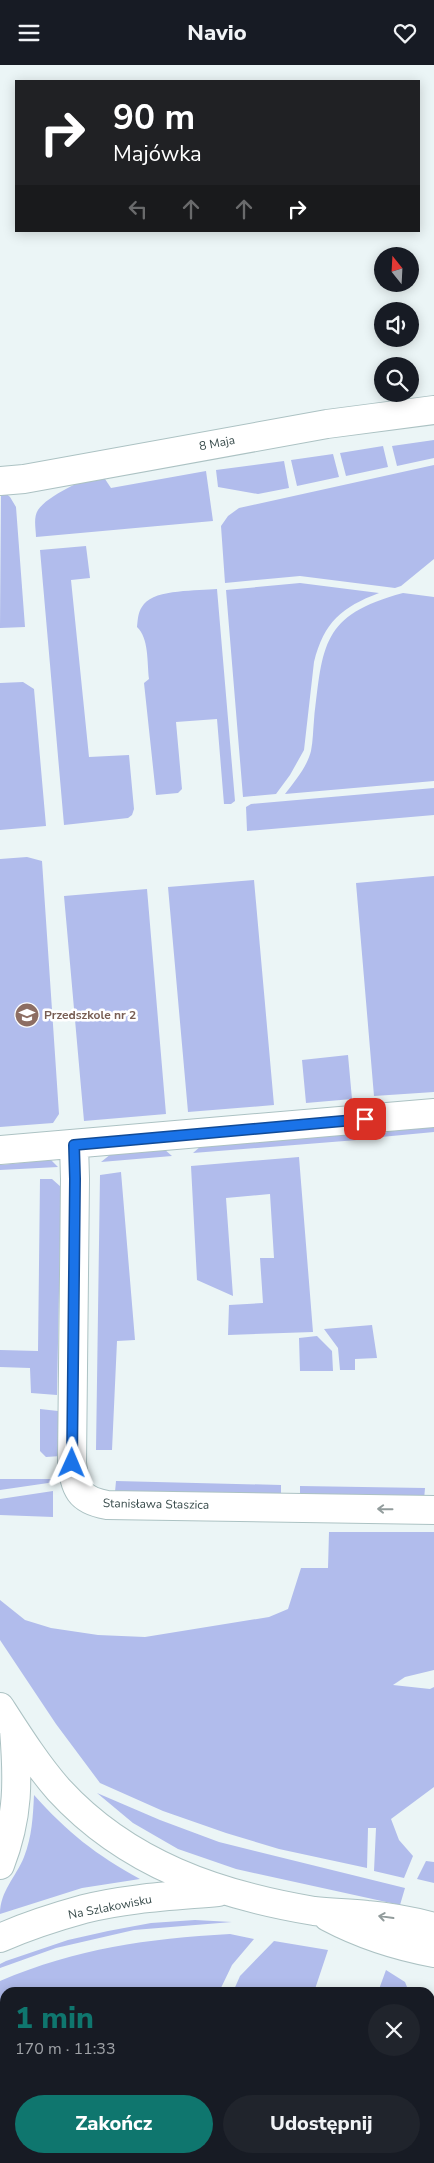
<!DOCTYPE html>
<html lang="pl">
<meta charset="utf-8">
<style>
:root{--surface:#171b24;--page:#20242c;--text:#f1f3f6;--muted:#9ea1a6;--accent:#0f766e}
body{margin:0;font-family:"Nunito Sans",sans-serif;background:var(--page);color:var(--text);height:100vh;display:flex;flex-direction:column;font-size:19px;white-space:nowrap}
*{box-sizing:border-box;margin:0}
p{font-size:16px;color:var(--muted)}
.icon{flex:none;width:28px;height:28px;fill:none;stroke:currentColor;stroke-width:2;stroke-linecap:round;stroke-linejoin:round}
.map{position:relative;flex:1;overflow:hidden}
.details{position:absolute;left:0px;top:1922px;width:435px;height:176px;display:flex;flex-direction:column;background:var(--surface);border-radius:15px 15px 0 0;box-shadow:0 2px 12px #0003}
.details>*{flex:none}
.hud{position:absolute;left:15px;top:15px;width:405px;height:152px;border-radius:0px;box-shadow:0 2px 12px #0003;background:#202124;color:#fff;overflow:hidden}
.needle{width:32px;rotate:342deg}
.buttons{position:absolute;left:374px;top:182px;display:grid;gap:10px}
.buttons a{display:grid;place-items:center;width:45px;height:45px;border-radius:50%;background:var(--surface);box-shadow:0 2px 12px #0003;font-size:25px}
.pin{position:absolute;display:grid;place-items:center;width:42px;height:42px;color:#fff;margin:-21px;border-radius:10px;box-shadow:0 2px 8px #0006}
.me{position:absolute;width:55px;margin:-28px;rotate:1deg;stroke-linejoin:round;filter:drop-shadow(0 0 4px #0008)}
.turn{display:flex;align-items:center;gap:18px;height:105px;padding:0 15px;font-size:22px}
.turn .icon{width:65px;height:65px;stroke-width:2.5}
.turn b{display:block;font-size:35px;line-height:42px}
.lanes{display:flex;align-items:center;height:48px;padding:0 15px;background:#0003;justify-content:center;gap:25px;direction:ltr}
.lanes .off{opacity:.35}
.round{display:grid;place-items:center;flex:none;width:52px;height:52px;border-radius:26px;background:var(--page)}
.headline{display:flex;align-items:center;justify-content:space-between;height:85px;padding:0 15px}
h1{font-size:30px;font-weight:800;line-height:38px;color:var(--accent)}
.button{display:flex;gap:10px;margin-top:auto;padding:10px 15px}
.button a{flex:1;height:58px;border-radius:30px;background:var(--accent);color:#fff;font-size:20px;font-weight:800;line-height:58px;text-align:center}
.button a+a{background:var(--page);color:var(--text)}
header{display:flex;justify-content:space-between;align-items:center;height:65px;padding:0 15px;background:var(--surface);font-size:22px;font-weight:800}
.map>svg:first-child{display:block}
</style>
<header><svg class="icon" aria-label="menu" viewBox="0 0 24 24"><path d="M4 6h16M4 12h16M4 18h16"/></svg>Navio<svg class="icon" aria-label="heart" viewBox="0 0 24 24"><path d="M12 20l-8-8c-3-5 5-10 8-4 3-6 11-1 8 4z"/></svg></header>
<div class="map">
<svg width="434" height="2098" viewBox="0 0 434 2098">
<rect width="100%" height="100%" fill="#ebf5f6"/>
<path fill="#b1bcec" d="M434,375v18l-37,8 -5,-20z
M383,381l5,21 -42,9 -6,-23z
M333,389l6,23 -42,9 -6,-26z
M284,396l5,27 -31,6 -40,-7 -2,-17z
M434,400v94l-33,27 -6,2 -95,-12 -75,7 -4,-57 7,-10 11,-8z
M206,406l7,50 -177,16c0,-8 -3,-19 2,-27 10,-15 46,-30 63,-37l10,15z
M1,424l9,8 6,10 9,120 -25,1z
M86,481l4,32 -19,2 18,177 40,-2 5,54 -2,6 -4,3 -64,7 -24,-275z
M300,518l79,10c-37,14 -55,29 -65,69l-10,88 -14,25 -14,19 -33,3 -17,-207z
M217,524l18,212 -4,3h-7l-7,-85 -41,3 6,67 -4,4 -22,2 -12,-112 5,-4c-2,-17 0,-41 -12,-52 1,-9 1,-16 7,-23 12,-15 54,-13 73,-15z
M403,528l31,4v184l-149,13c10,-13 22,-27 26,-43 2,-10 2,-21 3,-31 9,-75 7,-105 89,-127z
M23,617l11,7 12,137 -46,4v-147z
M434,723v27l-187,16 -1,-24 5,-3z
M27,792l15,4 17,253 -6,9 -53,4v-268z
M434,811v216l-60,4 -18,-213z
M254,815l20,225 -86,7 -20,-225z
M147,824l19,225 -82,7 -20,-225z
M348,990l4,44 -46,4 -4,-43z
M434,1061v6l-53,5 8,-7z
M352,1069l5,6 -164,13 8,-7z
M164,1084l8,7 -71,6 10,-8z
M299,1092l14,175 -85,3 1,-30 34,-2 -3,-45h14l-4,-64 -44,4 7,98 -36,-16 -6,-114z
M51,1095l7,7 -58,3v-5z
M121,1107l14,168 -18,1 -5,109h-16l4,-275z
M40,1114h12l9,8 -4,208 -26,-2 -1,-25 -30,-1v-17l38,1z
M372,1260l5,33 -22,1v11h-15l-2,-22 -14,-19z
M317,1271l15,15 1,20h-33l-1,-33z
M40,1344l18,2 3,7v38l-15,1 -6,-6z
M0,1414h54l1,3 -55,8z
M116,1416l165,4v12l-166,-5z
M300,1421l125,2 -1,12 -124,-2z
M53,1426v26l-53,-2v-16z
M329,1467h105v138l-29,7 -12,8 37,4 4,-2v100l-43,32 8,21 14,16 -9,22 -30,-7 2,-43h-8l-1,40 -88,-19 -53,-16 -63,-22 -63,-28 -44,-59 -56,-84v-40l25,20 26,8 47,7 47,2 124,-20 19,-8 13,-41h27z
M97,1728l63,27 59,22 186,46 -5,17 -164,-36 -58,-20 -45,-26z
M34,1730c33,37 62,60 106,84l-58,9 -82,26c0,-23 16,-37 24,-57 8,-20 9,-41 10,-62z
M426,1796l8,1v21l-17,-4z
M195,1855l37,2 -98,8 -78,18 -56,20v-4l6,-3 62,-21 40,-9 43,-8z
M230,1869l24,5 -22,26 -13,27 -214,1v25l-5,-2v-35c78,-33 146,-42 230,-47z
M274,1876l54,9 -14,42h-81l7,-16z
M386,1905l19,12 2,5 -2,5h-27z
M5,1992v79l-5,2v-69z
M430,2034l4,1v63h-46l1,-4h41z
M158,2094h92l-2,4h-92z"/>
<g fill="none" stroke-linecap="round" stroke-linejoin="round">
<defs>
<path id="minor" d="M0,416l24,-2 303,-55 107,-14
M74,1079l1,35 -3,284c3,26 7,37 35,42l327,5
M0,1085l434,-37
M0,1642c18,28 37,58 59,83 68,74 159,105 255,121 18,2 36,2 53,4 23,2 45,6 67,12
M0,1800c19,-49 18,-85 14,-136
M328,1852c34,18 68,29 106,36
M0,1873c27,-12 55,-21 84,-29 43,-11 89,-13 134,-17"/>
</defs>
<use href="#minor" stroke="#acc2c3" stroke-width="30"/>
<use href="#minor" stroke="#fff" stroke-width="28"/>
</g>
<defs><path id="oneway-shaft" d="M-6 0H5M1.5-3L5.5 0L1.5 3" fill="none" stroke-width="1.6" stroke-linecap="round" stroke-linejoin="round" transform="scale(1.25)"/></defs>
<g stroke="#929c9c">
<use href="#oneway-shaft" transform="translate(385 1444) rotate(-179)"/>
<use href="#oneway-shaft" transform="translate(386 1852) rotate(-172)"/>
</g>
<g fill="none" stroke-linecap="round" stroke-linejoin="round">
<defs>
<path id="route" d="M72,1398l3,-284 -1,-34 291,-26"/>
</defs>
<use href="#route" stroke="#114b97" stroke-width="12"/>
<use href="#route" stroke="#1a73e8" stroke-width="9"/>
</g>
<defs>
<symbol id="school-disc" viewBox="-11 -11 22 22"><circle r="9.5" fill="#8d6e63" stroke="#fff"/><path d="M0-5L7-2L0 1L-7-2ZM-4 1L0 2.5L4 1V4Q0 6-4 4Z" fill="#fff"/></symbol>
</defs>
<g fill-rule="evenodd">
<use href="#school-disc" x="13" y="936" width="28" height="28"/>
</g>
<g text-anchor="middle" stroke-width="5" stroke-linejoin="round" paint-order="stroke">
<g font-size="12" fill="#384b4b" stroke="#fff">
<text transform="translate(217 378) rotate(-11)" y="4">8 Maja</text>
<text transform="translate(156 1439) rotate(1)" y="4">Stanisława Staszica</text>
<text transform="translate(110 1842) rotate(-11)" y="4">Na Szlakowisku</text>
</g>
<g font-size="12" font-weight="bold" fill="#785e54" stroke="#fff" text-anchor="start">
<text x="44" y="954">Przedszkole nr 2</text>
</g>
</g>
</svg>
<div class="buttons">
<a><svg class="needle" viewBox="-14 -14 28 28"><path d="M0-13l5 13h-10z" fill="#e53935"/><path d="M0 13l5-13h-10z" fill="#9ea1a6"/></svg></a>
<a><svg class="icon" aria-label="sound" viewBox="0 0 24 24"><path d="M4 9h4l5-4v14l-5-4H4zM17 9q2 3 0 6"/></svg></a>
<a><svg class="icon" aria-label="search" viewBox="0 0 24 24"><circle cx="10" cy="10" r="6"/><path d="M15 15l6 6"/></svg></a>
</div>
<div class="pin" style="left:365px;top:1054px;background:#d93025"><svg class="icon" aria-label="arrive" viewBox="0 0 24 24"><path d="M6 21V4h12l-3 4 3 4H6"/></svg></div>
<svg class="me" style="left:72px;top:1398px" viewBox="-20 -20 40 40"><path d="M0-17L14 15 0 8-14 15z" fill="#1a73e8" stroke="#fff" stroke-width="4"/></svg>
<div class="hud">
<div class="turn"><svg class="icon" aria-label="right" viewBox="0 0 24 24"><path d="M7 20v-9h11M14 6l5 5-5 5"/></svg><div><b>90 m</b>Majówka</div></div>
<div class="lanes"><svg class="icon off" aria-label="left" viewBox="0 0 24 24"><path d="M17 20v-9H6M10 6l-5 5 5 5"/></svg><svg class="icon off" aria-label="ahead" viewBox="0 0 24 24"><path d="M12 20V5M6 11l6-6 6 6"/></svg><svg class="icon off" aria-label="ahead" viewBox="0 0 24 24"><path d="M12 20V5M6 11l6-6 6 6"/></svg><svg class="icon" aria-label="right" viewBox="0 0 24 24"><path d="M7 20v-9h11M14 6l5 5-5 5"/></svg></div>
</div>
<section class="details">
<div class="headline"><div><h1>1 min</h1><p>170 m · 11:33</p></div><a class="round"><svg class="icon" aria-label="close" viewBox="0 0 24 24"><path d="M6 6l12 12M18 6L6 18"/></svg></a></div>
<div class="button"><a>Zakończ</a><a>Udostępnij</a></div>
</section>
</div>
